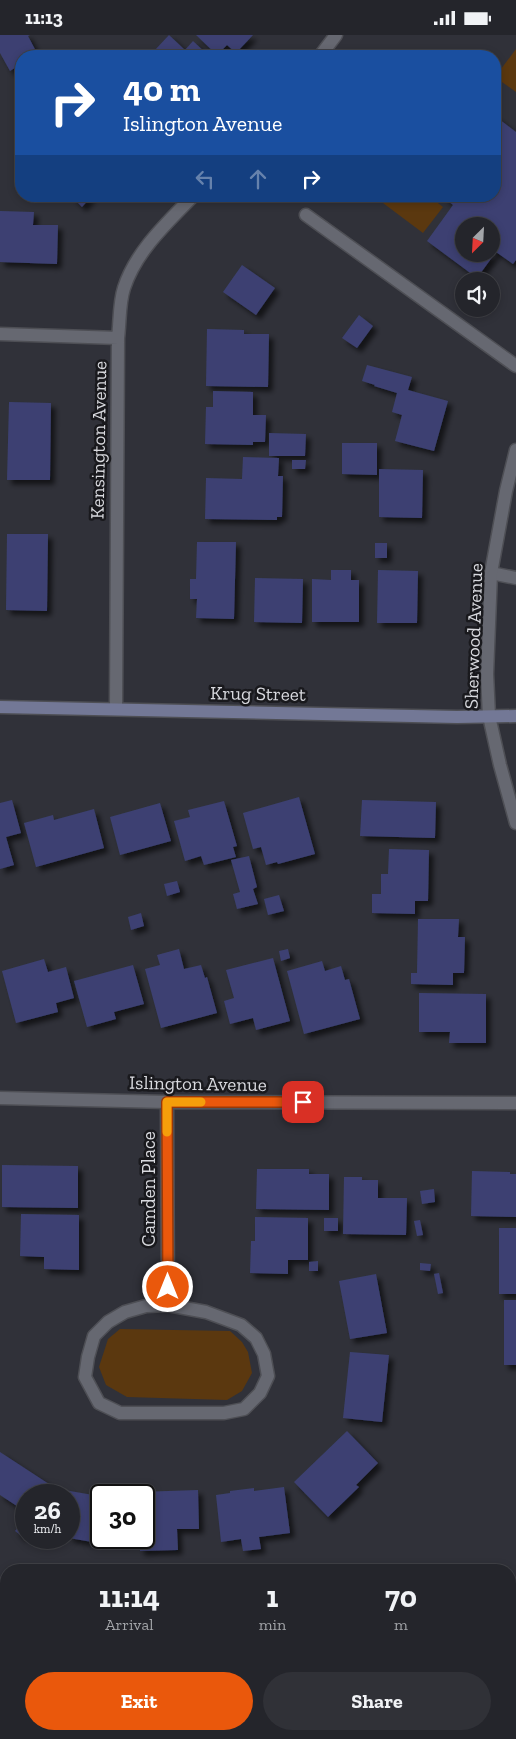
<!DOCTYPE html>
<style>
:root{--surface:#24252b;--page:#303137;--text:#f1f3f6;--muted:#a3a5a9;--line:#414247;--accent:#ea580c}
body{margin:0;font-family:"Zilla Slab",serif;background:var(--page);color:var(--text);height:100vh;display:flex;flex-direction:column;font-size:19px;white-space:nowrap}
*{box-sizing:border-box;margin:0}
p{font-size:16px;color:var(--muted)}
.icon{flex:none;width:28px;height:28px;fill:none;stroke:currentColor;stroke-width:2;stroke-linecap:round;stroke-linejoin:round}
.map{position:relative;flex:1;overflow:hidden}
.panel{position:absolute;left:0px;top:1529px;width:516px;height:176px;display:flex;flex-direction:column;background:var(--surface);border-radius:20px 20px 0 0;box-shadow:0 2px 8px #0003,0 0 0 1px var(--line)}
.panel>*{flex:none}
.top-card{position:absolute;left:15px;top:15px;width:486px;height:152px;border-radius:20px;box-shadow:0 2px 8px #0003,0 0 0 1px var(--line);background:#1a4fa0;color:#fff;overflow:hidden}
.needle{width:32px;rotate:204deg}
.tools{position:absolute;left:455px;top:182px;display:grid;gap:10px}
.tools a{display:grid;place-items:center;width:45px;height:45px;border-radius:50%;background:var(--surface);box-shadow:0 2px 8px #0003,0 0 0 1px var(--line);font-size:25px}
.speed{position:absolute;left:15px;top:1449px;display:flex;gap:10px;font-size:25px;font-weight:700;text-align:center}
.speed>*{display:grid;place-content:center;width:65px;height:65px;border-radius:50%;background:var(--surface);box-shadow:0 2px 8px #0003,0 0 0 1px var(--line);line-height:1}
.speed small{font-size:12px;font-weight:400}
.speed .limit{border:2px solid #111;border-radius:8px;background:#fff;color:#111}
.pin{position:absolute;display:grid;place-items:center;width:42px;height:42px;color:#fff;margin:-21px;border-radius:10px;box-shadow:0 2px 8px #0006}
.me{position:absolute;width:55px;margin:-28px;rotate:0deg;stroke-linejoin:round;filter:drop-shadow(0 0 4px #0008)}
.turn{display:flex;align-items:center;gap:18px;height:105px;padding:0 25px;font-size:22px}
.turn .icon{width:65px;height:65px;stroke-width:2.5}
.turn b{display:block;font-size:35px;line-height:42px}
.lanes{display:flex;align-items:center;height:48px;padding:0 25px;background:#0003;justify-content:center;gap:25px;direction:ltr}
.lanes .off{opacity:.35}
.eta{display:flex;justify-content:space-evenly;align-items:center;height:85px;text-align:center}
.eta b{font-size:30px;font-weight:700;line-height:35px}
.cta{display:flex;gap:10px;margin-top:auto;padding:10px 25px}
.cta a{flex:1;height:58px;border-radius:30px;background:var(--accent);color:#fff;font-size:20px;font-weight:700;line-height:58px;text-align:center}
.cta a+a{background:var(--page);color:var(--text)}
.status{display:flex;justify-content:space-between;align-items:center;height:35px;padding:0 25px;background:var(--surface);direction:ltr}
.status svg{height:14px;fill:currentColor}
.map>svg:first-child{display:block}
</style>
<div class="status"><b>11:13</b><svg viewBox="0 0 49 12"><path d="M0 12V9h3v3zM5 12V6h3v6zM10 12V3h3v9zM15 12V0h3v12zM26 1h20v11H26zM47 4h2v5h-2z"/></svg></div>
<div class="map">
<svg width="516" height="1704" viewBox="0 0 516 1704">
<defs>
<filter id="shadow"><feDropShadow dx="4.5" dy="4.5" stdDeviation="2.5" flood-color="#0009"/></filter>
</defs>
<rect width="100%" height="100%" fill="#303139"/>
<path fill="#5b380f" d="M516,14v43l-21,-15z
M382,161h47l14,11 -20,26 -44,-33z
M120,1294l110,2 12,11 6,10 4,21 -10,18 -15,9 -100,-3 -21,-12 -7,-18 9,-28z"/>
<path fill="#3c4172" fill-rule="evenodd" filter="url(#shadow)" d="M0,0h30l-2,1 10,19 -3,1h-14v8l-11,7 -10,-18z
M169,0l16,15 8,-9 16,15h-48l-6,-6z
M196,0h57l-17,18 -9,-8 -10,10z
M495,81l21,16v128l-3,4 -17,-12 -19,26 -50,-37 26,-36 -11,-9h53zM464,191h27v28h-27z
M71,161h21l-10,11z
M0,176l34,1 -1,13h25l-1,39 -57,-2z
M242,230l33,23 -19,27 -33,-23z
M359,280l14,11 -16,22 -15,-10z
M207,294l37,1v4h25l-1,53 -62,-1z
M367,330l45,12 -4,13 40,11 -14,50 -39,-10 7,-26 -10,-3 5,-19 -23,-7 1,-1 -13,-4z
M213,356l40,1v23h13l-1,27h-12v3l-48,-1 1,-37h7z
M9,367l42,1 -1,77h-43z
M269,398l37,1 -1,22h-36z
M342,408h35v32l-35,-1z
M243,422l36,1 -1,18h5l-1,41h-5v3l-72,-1 1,-41 36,1z
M292,425h14l-1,9h-13z
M379,434l44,1 -1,48 -43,-1z
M7,499h41l-1,77 -41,-1z
M197,507h39l-2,77 -38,-1 1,-19h-7v-20h6z
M375,508h12v15h-12z
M331,535h20v10h8v42h-47v-43l19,1z
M378,535l40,1 -1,52h-40z
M255,543l48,1 -1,44 -48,-1z
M299,762l16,57 -37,10 -1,-2 -11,3 -5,-18 -8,2 -10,-36z
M12,765l9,33 -15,4 8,28 -14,4v-66z
M362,765l74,2 -1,36 -75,-2z
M224,766l13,45 -4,1 3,10 -32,8 -3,-9 -16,5 -11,-40 16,-4 -2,-7z
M160,768l11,38 -51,14 -10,-38z
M94,774l10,39 -68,19 -12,-44 29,-8 1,5z
M389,814l40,1 -1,51h-13v13l-43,-1v-19h9v-20h7z
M249,821l8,31 -4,2 5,15 -21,5 -4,-15 7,-2 -9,-32z
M177,846l3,11 -13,4 -3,-12z
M279,860l5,16 -16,4 -4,-16z
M141,878l3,13 -13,4 -3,-13z
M418,884h41l-1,18h7l-1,36h-11v12l-42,-1v-11h6z
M179,914l5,20 17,-4 4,13 2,-1 10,36 -56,15 -16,-59 15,-4 -3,-10z
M288,914l2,9 -9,3 -2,-10z
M273,923l17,63 -34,9 -3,-12 -23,6 -6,-23 10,-3 -8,-28z
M44,924l4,13 18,-5 8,31 -18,5 2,9 -42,11 -14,-52z
M322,926l3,10 16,-5 4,14 4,-1 11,40 -56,15 -17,-63z
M133,930l11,39 -30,8 2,7 -29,8 -13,-46z
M419,958l67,1v49h-37l1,-11h-31z
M2,1130l76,1v42l-76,-1z
M257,1134h52v5h20v36l-73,-1z
M472,1136l38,1v2h6v43l-45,-1z
M344,1142h18v3h16v18h29l-1,37 -63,-1z
M434,1154l1,13 -13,2 -2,-13z
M21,1179l58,1v55l-35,-1v-12l-24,-1z
M255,1182l53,1v42h-20v14l-38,-1 1,-32h4z
M324,1183h14v13h-14z
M420,1185l3,15 -6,1 -3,-15z
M499,1193h17v66h-17z
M318,1226v10h-9v-9z
M420,1228l11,1 -1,7 -10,-1z
M439,1238l4,20 -5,1 -4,-20z
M376,1239l11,59 -37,6 -11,-58z
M504,1265h12v65h-12z
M350,1317l39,3 -7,67 -39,-4z
M347,1396l31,32 -22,22 3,2 -31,30 -34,-35z
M0,1417l52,34 -6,9h-20v17l-26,-17z
M284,1452l6,46 -31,4 2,12 -18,2 -2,-12 -20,3 -5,-47 14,-2v-2l24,-3v3z
M64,1455l35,6v4h2v37h24l-1,6 -31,-5 -1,4 -23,-4v-43h-6z
M198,1455l1,39h-22l1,21 -38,1 -1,-14h5v-42h-6v-3z
M22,1487l4,3v8l-3,4 -8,-6z
M6,1586v45l-6,-20v-23z
M511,1616l5,19v69h-36l-1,-5h31z
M24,1699h53l2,5h-54z"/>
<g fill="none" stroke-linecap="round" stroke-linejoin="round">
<defs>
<path id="lane" d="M306,180l210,151
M491,538l25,5"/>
<path id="street" d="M320,21l16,-21
M0,299l118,4
M516,415l-10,41 -15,82 -4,101 2,42 11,49 16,58
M116,673l2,-370c2,-16 1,-35 6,-50 12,-37 42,-64 69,-92
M0,1063l167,4 349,1
M167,1067l1,203
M168,1270l38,7 35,13 15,13 8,16 4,22 -8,17 -16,16 -20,4h-104l-21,-10 -14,-26 3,-20 6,-21 14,-14 17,-10 21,-6z
M439,1699l1,5
M128,1704v-2l22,-3"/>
<path id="secondary" d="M0,672l457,10 59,-1"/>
</defs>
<use href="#lane" stroke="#4e4f55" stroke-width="15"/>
<use href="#street" stroke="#4e4f55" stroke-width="15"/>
<use href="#secondary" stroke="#4e4f55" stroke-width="15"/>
<use href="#lane" stroke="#666871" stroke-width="12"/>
<use href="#street" stroke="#666871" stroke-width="12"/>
<use href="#secondary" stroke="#737896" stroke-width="12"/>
</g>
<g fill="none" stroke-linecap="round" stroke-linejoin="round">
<defs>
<path id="route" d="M168,1252l-1,-185h136"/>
</defs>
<use href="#route" stroke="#983908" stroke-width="12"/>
<use href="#route" stroke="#ea580c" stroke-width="9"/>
<path stroke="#f59e0b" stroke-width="9" d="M167,1097v-30h34"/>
</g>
<g text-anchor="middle" stroke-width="5" stroke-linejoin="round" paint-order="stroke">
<g font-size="19" fill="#d8d9de" stroke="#19191d">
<text transform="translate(98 405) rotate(-89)" y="7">Kensington Avenue</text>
<text transform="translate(473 601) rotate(-88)" y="7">Sherwood Avenue</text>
<text transform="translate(258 658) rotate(1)" y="7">Krug Street</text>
<text transform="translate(198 1048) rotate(1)" y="7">Islington Avenue</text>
<text transform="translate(148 1154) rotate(-90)" y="7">Camden Place</text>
</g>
</g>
</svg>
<div class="tools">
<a><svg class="needle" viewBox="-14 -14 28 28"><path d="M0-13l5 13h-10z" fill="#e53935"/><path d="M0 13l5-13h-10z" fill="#a3a5a9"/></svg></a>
<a><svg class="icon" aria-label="sound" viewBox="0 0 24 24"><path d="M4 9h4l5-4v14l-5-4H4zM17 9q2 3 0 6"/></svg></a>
</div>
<div class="speed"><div>26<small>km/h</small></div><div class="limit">30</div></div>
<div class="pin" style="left:303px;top:1067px;background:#d93025"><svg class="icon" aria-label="arrive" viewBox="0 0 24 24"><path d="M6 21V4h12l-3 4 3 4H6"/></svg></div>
<svg class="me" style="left:168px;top:1252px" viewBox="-20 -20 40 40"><circle r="17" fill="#ea580c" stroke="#fff" stroke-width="3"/><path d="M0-11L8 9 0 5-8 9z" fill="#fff"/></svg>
<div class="top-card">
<div class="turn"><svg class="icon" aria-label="right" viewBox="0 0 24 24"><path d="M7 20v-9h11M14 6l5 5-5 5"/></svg><div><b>40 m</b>Islington Avenue</div></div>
<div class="lanes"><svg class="icon off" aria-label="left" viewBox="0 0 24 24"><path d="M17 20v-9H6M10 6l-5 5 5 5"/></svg><svg class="icon off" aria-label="ahead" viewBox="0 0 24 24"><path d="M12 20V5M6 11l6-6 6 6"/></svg><svg class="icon" aria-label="right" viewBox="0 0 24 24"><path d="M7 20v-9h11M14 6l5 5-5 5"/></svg></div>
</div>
<section class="panel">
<div class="eta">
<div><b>11:14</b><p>Arrival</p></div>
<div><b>1</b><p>min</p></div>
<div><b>70</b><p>m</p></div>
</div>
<div class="cta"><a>Exit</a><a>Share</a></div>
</section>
</div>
